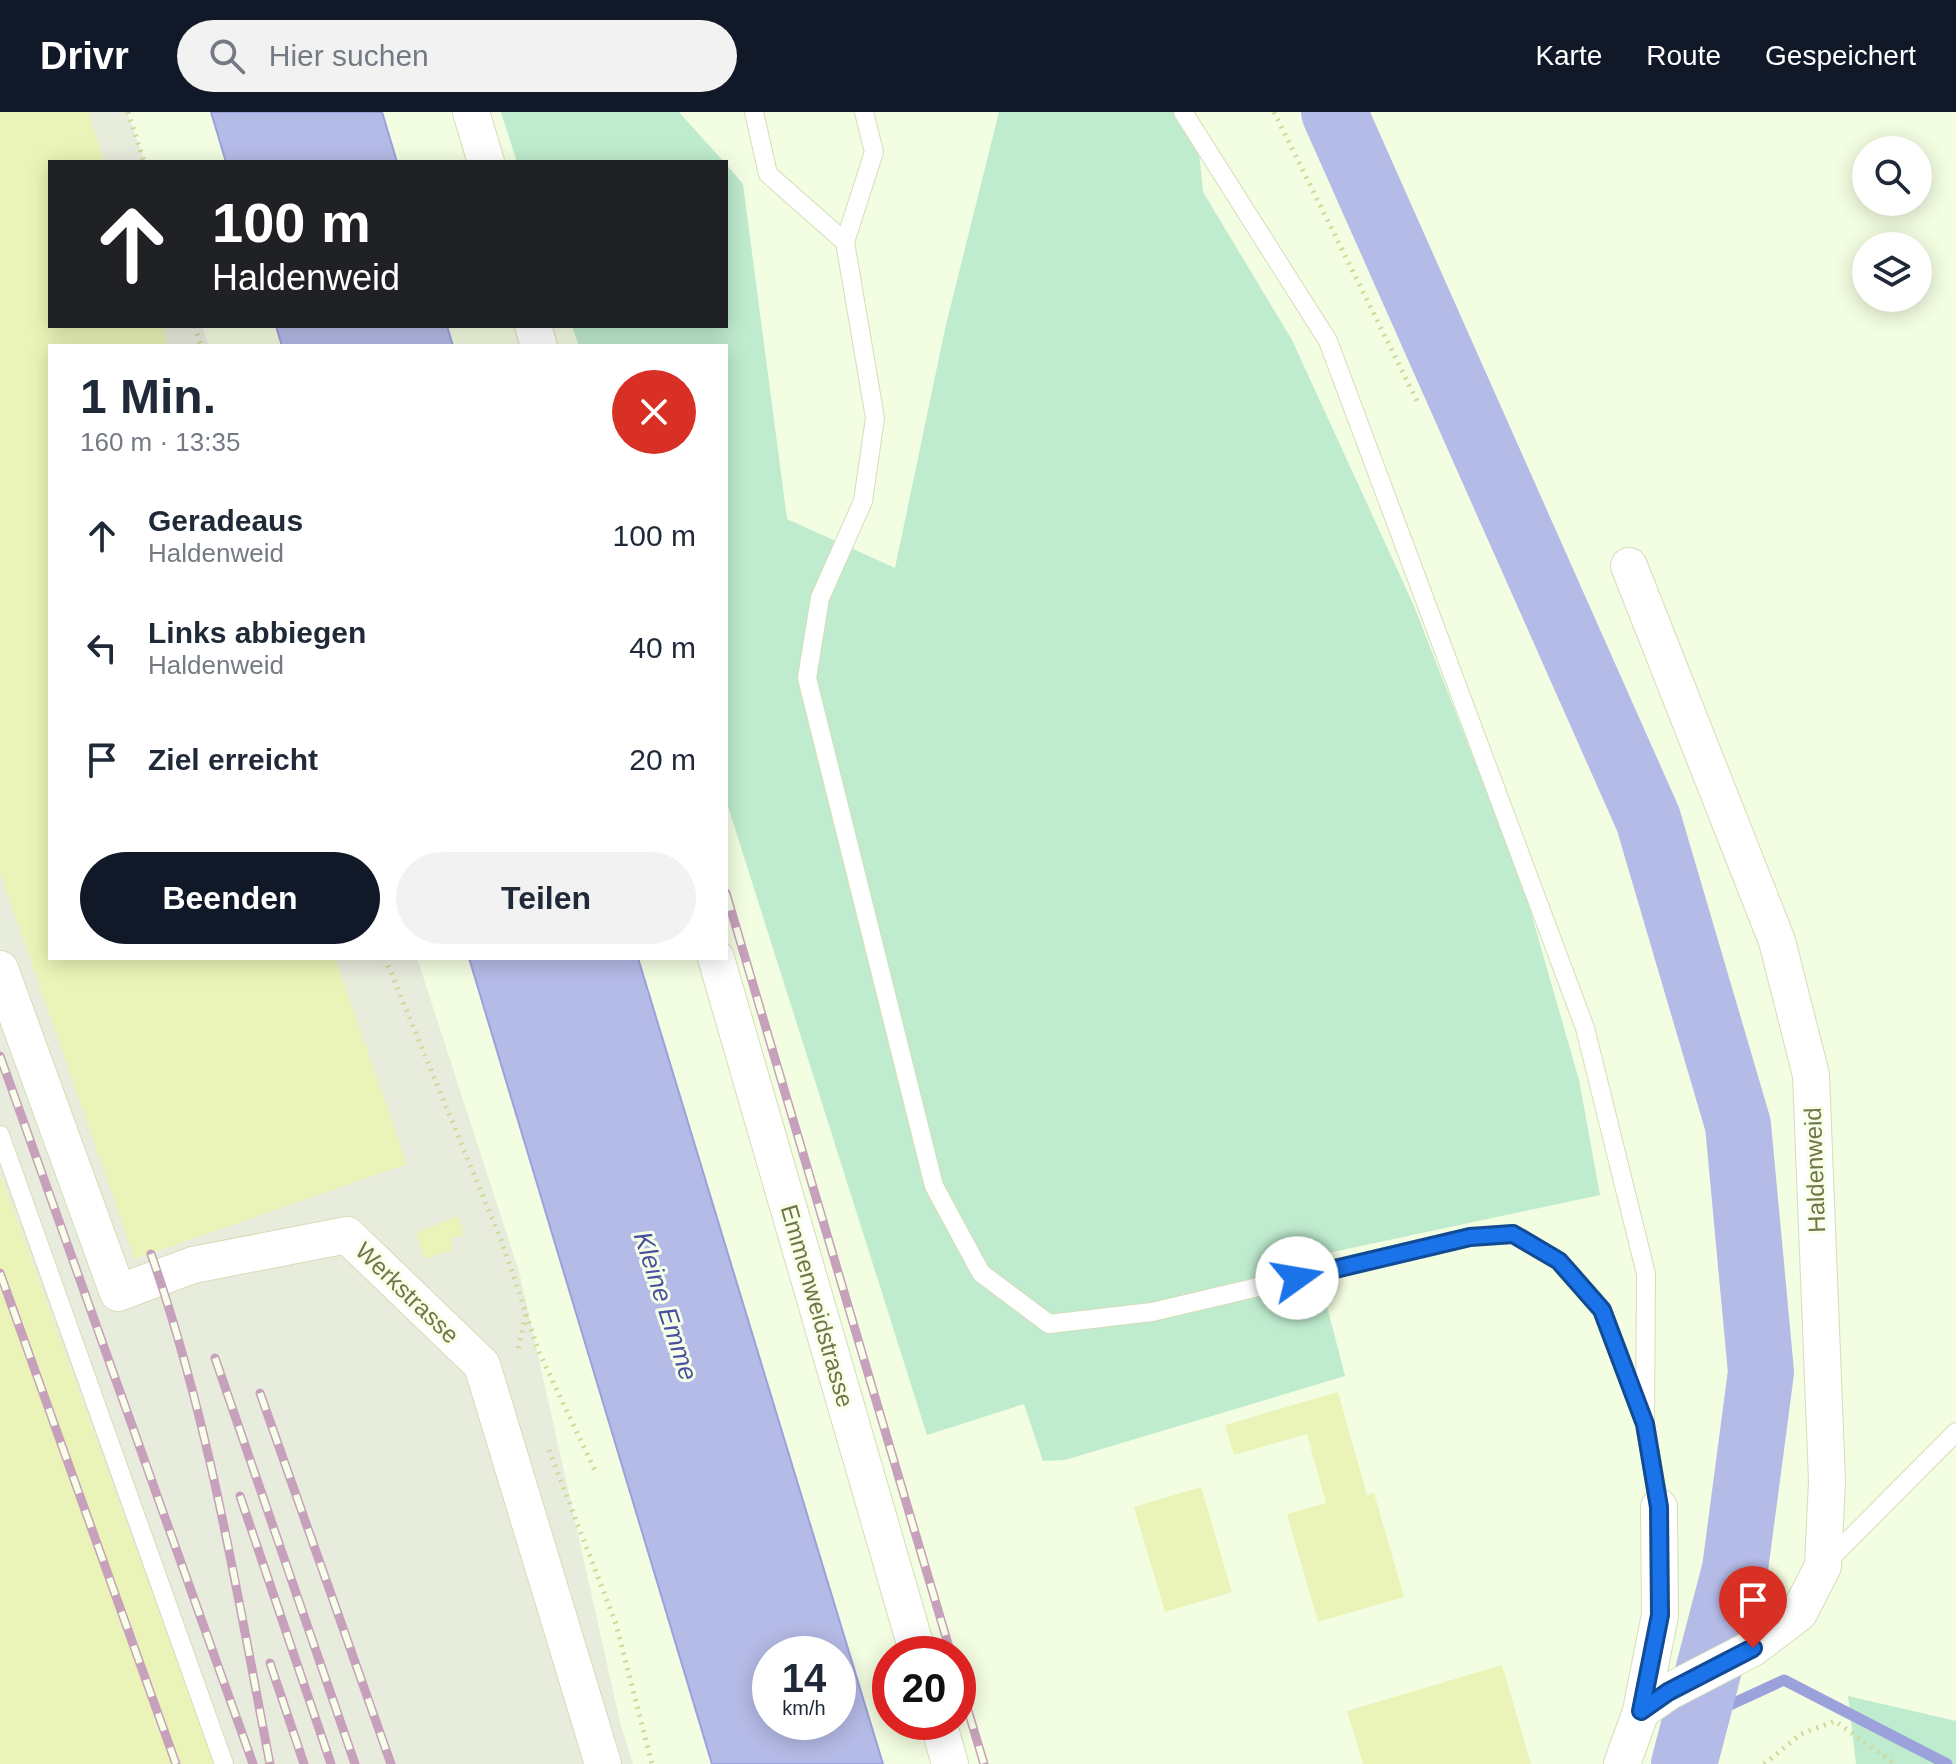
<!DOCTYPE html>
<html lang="de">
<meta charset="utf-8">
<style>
:root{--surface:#fff;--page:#f2f2f3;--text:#1f2937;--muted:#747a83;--accent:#111827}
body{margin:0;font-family:Arial,sans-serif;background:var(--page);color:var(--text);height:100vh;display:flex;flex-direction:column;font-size:30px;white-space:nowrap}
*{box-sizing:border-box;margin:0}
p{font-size:26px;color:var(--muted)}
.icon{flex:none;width:44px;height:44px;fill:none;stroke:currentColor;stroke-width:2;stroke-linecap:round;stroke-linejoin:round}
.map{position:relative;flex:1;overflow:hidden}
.sheet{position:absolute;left:48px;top:232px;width:680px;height:616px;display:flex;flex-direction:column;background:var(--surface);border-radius:0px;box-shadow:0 4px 20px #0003}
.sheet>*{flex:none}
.banner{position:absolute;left:48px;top:48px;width:680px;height:168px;border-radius:0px;box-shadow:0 4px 20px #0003;background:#202124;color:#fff;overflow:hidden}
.fabs{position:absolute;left:1852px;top:24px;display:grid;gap:16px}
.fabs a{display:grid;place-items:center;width:80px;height:80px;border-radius:50%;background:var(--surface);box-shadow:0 4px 20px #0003;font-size:40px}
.speed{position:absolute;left:752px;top:1524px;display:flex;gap:16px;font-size:40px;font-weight:700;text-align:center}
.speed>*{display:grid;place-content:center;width:104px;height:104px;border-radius:50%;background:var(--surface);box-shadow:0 4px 20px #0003;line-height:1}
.speed small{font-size:20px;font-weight:400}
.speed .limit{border:12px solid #d22;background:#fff;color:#111}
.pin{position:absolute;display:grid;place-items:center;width:68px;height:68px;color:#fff;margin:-82px -34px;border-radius:50% 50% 50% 0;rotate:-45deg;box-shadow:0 0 8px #0007}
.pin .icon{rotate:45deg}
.me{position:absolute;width:88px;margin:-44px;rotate:77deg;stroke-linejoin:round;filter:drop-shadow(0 0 6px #0008)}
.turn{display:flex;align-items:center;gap:28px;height:168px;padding:0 32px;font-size:36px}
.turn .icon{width:104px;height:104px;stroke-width:2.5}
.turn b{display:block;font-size:56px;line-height:68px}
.round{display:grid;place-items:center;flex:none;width:84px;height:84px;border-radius:42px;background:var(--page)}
.headline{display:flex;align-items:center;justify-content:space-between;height:136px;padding:0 32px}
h1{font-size:48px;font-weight:600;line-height:60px}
.primary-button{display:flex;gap:16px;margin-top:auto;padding:16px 32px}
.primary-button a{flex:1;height:92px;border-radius:48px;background:var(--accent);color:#fff;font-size:32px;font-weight:600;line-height:92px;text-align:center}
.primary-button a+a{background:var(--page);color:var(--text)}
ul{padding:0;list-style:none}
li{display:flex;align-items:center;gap:24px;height:112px;padding:0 32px}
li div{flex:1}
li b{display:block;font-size:30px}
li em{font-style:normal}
header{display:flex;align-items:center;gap:48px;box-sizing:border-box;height:112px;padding:0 40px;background:var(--accent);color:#fff}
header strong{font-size:38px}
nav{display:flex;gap:44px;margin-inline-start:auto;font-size:28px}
.search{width:560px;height:72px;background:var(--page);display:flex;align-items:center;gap:20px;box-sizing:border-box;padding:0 28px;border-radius:44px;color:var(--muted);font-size:30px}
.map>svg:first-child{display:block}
</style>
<header>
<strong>Drivr</strong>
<div class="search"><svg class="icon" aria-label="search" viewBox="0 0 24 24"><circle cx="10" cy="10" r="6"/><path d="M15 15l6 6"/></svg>Hier suchen</div>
<nav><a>Karte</a><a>Route</a><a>Gespeichert</a></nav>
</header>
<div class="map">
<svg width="1956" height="1652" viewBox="0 0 1956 1652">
<rect width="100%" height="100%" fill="#f3fde1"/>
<path fill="#e8ecdd" d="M0,0h127l18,50h-95v164h152l7,20h-159v612h367l103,317 100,447 13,42h-633z"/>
<path fill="#bfebce" d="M501,0h178l45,50h-207z
M999,0h196l8,80 89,148 122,266 109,279 56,195 21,115 -286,61 31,120 -280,84 -22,1 -19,-57 -97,31 -201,-635v-454h-147l-7,-20h154v-162l17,20 44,335 108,49 50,-239z
M1848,1584l108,25v43h-100z"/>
<path fill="#b5bbe7" stroke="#9ba1da" stroke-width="2" fill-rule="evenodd" d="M211,0h171l15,50h-171z
M276,214h171l6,20h-171z
M469,846h169l245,806h-171zM770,1542h68v68h-68z"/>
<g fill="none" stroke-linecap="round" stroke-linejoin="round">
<path stroke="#9ba1da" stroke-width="11" d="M1695,1609l89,-41 163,84"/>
<path stroke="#b5bbe7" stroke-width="66" d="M1334,0l314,707 90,306 23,247 -26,197 -51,195"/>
</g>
<path fill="#ebf4b8" d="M0,0h88l17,50h-55v164h112l7,20h-119v612h285l72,206 -272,95 -135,-386z
M0,1061l214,591h-214z
M458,1104l6,19 -14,4 3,11 -29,9 -8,-26z
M1338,1280l29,103 7,-2 30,104 -86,25 -31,-108 39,-11 -19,-69 -73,21 -9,-30z
M1201,1375l31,105 -67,20 -31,-105z
M1502,1553l29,99h-168l-16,-53z"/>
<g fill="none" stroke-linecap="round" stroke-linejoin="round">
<defs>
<path id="service" d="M754,0l14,62 77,68
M864,0l10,40 -29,90 30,176 -12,83 -43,97 -13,80 127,508 47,87 68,51 103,-12 318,-75 43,-3 46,27 43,49 43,114
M1183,0l145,229 257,687 61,246 -1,150 14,83
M0,1023l224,629
M1825,1452l131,-132"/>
<path id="minor" d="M471,0l15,50
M533,214l6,20
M1629,454l148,375 34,134 16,406 -4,85 -24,47 -46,35 -85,44 -27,19
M716,846l202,696
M0,857l118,324 75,-28 154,-30 135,130 121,399
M938,1610l12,42
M1622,1652l19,-53 19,-96 -1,-108"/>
</defs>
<use href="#service" stroke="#d5ddb8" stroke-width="20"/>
<use href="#minor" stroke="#d5ddb8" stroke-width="38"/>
<path stroke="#d0d89b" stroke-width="5" stroke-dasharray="2 6" stroke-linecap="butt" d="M128,0l16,50
M1274,0l145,293
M195,214l6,20
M385,846l116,282 25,73 -9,41
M526,1202l13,38 58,123
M549,1338l67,174 36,140
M1764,1652l37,-30 34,-13 60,43"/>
<use href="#service" stroke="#fff" stroke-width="18"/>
<use href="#minor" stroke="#fff" stroke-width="36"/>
<defs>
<path id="rail" d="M726,781l225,761
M0,944l253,708
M151,1142c58,165 86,339 119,510
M0,1161l176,491
M215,1246l140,406
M260,1281l131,371
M240,1384l91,268
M270,1551l34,101
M958,1565l26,87"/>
</defs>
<use href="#rail" stroke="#c7a0bc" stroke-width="9"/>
<use href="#rail" stroke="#f7ffe8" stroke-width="6" stroke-dasharray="18" stroke-linecap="butt"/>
</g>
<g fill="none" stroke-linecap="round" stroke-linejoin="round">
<defs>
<path id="route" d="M1297,1166l173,-41 43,-3 46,27 43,49 43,114 14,83 1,108 -19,96 27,-19 85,-44"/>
</defs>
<use href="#route" stroke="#114b97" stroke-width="20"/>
<use href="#route" stroke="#1a73e8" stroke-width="14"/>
</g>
<g text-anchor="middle" stroke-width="6" stroke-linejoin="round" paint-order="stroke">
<g font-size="24" fill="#717547" stroke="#f7ffe8">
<text transform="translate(1815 1058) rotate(-92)" y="8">Haldenweid</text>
<text transform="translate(407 1181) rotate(44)" y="8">Werkstrasse</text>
<text transform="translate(817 1194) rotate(74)" y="8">Emmenweidstrasse</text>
</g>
<g font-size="26" font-style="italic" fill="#4850a0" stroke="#f7ffe8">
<text transform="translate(666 1194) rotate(72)" y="9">Kleine Emme</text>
</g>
</g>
</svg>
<div class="fabs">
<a><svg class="icon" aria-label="search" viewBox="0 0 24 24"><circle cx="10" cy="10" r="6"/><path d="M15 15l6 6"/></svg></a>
<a><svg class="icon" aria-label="layers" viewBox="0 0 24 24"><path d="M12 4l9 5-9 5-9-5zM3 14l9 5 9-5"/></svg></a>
</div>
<div class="speed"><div>14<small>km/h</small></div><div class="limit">20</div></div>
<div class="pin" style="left:1753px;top:1536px;background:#d93025"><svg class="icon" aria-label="arrive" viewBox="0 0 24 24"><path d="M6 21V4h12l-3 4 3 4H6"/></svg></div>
<svg class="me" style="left:1297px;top:1166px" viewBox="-20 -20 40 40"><circle r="19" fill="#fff"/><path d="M0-13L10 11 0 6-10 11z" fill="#1a73e8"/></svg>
<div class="banner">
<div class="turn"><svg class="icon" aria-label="ahead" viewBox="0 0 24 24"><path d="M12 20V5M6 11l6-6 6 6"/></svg><div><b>100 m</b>Haldenweid</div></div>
</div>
<section class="sheet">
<div class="headline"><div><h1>1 Min.</h1><p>160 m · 13:35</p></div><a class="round" style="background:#d93025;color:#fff"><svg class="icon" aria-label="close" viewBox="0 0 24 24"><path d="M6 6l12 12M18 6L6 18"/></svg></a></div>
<ul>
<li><svg class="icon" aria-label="ahead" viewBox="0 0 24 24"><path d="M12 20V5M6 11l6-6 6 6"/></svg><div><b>Geradeaus</b><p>Haldenweid</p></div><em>100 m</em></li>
<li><svg class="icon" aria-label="left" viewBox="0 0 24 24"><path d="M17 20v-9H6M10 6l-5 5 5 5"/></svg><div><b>Links abbiegen</b><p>Haldenweid</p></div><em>40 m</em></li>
<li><svg class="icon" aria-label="arrive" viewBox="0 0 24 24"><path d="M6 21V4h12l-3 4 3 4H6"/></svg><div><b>Ziel erreicht</b></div><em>20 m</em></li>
</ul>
<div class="primary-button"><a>Beenden</a><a>Teilen</a></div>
</section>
</div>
